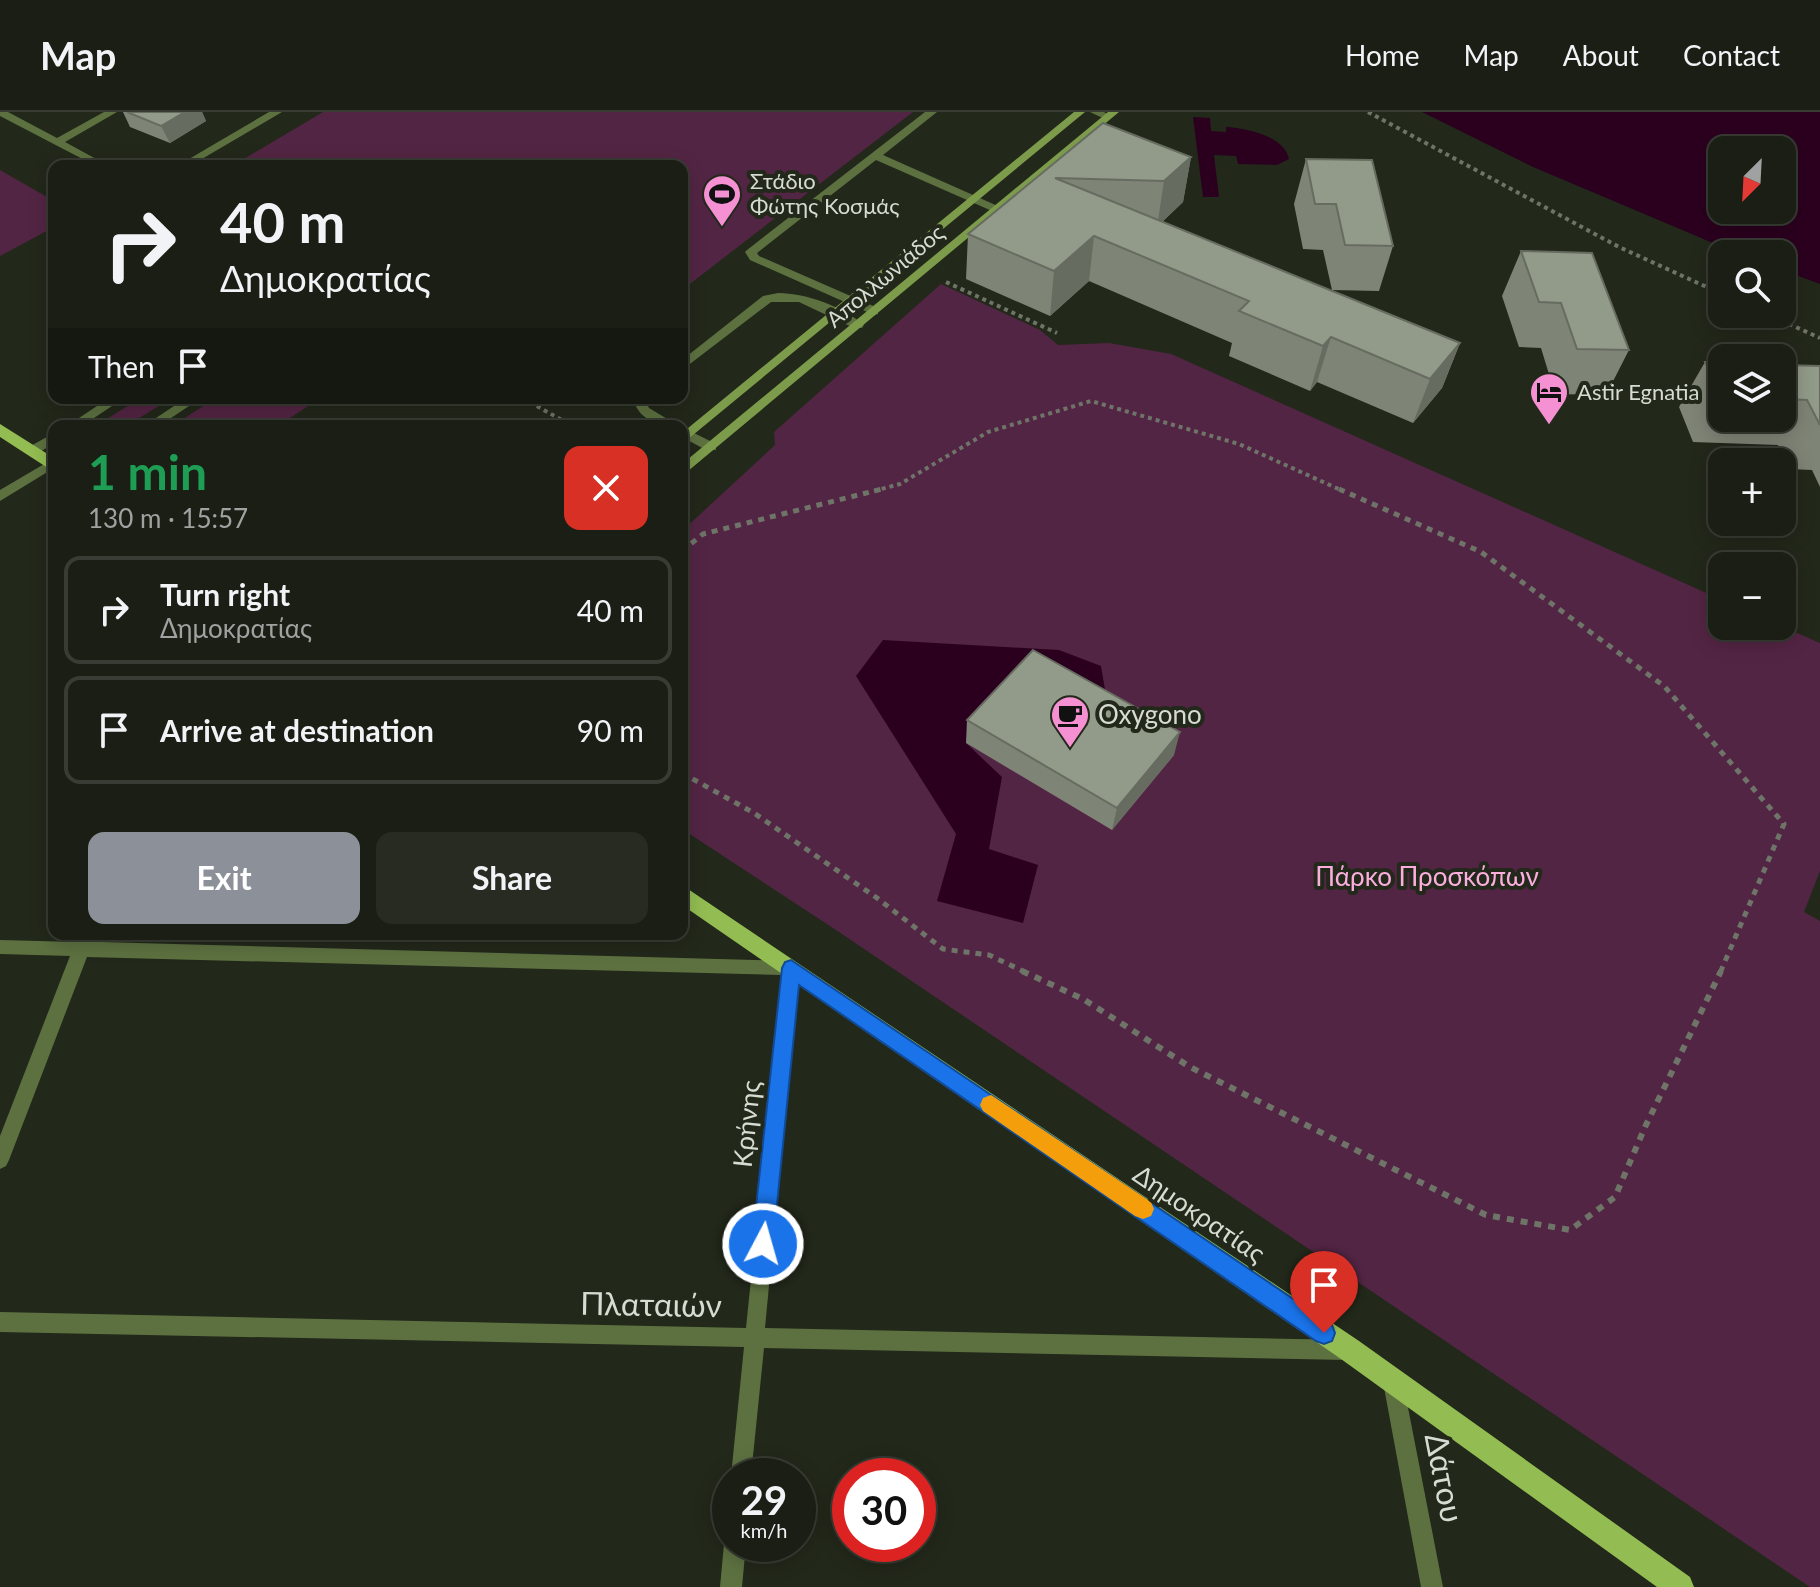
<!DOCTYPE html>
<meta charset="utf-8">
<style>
:root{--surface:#1a1e14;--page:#272b22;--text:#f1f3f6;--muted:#9fa2a0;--line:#383c34;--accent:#8c9099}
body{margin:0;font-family:Lato,sans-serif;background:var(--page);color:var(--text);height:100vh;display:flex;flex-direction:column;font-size:30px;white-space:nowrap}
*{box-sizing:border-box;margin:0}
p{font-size:26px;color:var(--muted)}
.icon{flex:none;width:44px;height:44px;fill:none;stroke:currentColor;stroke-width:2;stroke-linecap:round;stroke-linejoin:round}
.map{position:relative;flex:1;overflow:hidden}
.drawer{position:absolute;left:48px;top:308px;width:640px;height:520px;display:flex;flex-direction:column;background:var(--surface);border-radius:16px;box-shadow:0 4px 20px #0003,0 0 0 2px var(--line)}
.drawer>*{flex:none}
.top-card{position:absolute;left:48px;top:48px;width:640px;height:244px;border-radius:16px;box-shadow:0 4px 20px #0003,0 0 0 2px var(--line);background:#1a1e14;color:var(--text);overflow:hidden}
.needle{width:52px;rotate:204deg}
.fabs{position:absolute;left:1708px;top:24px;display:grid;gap:16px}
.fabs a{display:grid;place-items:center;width:88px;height:88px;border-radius:16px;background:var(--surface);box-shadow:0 4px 20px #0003,0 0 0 2px var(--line);font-size:40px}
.speed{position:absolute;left:712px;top:1346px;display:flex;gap:16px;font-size:40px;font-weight:700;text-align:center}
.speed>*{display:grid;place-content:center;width:104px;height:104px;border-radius:50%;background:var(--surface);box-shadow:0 4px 20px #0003,0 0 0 2px var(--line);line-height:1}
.speed small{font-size:20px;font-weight:400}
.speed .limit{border:12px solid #d22;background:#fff;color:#111}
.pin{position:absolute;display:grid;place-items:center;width:68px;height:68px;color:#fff;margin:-82px -34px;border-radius:50% 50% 50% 0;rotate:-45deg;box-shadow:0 0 8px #0007}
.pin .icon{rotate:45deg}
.me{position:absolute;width:88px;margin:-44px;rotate:6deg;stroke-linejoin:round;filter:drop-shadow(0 0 6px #0008)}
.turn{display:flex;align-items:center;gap:28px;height:168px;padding:0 40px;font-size:36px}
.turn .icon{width:104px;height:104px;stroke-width:2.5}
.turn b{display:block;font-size:56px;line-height:68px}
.then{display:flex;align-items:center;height:76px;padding:0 40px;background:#0003;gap:16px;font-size:30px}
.round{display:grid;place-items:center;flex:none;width:84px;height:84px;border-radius:16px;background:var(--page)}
.overview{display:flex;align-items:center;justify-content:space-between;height:136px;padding:0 40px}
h1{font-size:48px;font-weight:700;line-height:60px;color:#1e9e55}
.action{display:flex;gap:16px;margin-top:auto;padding:16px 40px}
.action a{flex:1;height:92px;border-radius:16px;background:var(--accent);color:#fff;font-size:32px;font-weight:700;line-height:92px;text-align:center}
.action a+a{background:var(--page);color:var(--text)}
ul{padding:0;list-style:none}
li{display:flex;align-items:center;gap:24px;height:108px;margin:0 16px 12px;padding:0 24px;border:4px solid var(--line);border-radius:16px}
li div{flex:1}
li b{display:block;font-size:30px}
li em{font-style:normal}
header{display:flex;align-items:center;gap:48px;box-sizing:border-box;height:112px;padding:0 40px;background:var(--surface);border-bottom:2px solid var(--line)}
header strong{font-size:38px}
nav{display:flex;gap:44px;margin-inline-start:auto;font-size:28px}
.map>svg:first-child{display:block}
</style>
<header>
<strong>Map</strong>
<nav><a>Home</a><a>Map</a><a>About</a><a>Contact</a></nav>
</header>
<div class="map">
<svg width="1820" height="1475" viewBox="0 0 1820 1475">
<rect width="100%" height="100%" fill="#22281a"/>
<path fill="#532544" d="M323,0h590l-231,178v-124h-450z
M0,58l54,31v26l-54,29z
M941,172l99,46 18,15 51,-2 62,11 551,246v26h59l39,17v228l-16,41 16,9v666h-10l-974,-657 -154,-101v-298l93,-86 -1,-13z
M141,286h31l-46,28h-31z
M216,286h97l4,2 -39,26h-106z"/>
<path fill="#2b001f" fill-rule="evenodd" d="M1422,0h398v172l-38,-14v-16h-43l-206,-87zM1722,38h60v60h-60z
M1193,5l17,1 1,13 15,1v-5c20,1 59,9 63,32l-12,6 -39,-1 -2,-8 -22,-1 5,42h-16z
M883,528l176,10 42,16 9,53 -144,24 36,34 -13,72 49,16 -15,58 -86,-22 19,-67 -100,-158z"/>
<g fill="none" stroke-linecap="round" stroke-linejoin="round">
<path stroke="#6f7468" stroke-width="4" stroke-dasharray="4 4" stroke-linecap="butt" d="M1368,0l251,135 103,47
M946,170l111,51
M1767,202l53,24
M523,286l49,28
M874,379l26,-7 88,-52 103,-31 148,43 104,47"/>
<path stroke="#6f7468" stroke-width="5" stroke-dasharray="6 6" stroke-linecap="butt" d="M1339,377l142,63 183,134 120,138 -64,149
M682,439l21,-17 179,-45
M682,661l72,40 123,85 66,51 46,6 38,18"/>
<path stroke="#6f7468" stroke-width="6" stroke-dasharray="7 7" stroke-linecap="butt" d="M1022,859l61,28 107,68 296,148 84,15 45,-33 30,-70 76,-156"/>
<path fill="#5d7140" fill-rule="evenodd" d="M925,0h12l-54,43 117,52v4h-8l-116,-51 -119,93 2,3 119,52v6l-4,1 -124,-55 -5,-8 2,-2z
M1090,0h14l8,5 -5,3z
M778,181c29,0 65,14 86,32l-2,3h-8l-55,-26h-28l-89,68v-10l81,-64z
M638,286h12l-3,6 2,4 30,18c-17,0 -37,-4 -44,-22z
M682,315l34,17v6h-10l-24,-13z"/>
<path fill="#5d7140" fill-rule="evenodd" d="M0,0h8l49,26 47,-26h13l-52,30 44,24h-13l-96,-50z
M269,0h13l-92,54h-13z
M109,286h15l-42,28h-15z
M186,286h15l-42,28h-15z
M54,321v10l-17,11h-10v-6z
M51,348h3v8l-54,33v-11z
M87,822h20l-6,8 690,19 6,2 2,5 -34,360 583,12 7,3 3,7 -3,7 -7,3 -584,-12 -13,128h-20l13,-129 -744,-15v-20l746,16 36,-353 -695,-18 -78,203 -3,6 -6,3v-33l70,-180 -70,-2v-14l77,2z
M1393,1260l7,3 3,7 40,205h-22l-38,-205 3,-7z
M730,1423v9h16l-4,43h-22l4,-43z"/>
<path fill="#7c9c4b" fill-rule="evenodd" d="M1074,0h11l-403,332v-11z
M1108,0h11l-437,364v-12z"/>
<path fill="#93bd52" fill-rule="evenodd" d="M0,312l54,34v14l-54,-35z
M682,773l677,456 331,236 4,10h-37l-316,-228 -659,-454z"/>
</g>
<path fill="#7e8476" d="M123,0h79l4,9 -36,22 -40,-16z
M1103,11l88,34 -8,45 -21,20 298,121 -18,45 -29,35 -96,-41 -7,9 -81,-35 3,-13 -143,-62 -39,35 -84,-37 2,-45z
M1306,47l87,87 -14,45 -47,-1 -9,-40 -20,-1 -9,-45z
M1521,139l108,99 -23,45 -51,-1 -14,-46 -22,-1 -17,-51z
M1705,250l17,1v55h60v-53l38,1v121l-8,-17 -23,-1 -11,-24 -85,-3 -14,-35z
M967,608l207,35 -62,75 -146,-87z"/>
<path fill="#666c60" d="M185,0h17l4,9 -36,22 -9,-17z
M1191,45l-8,45 -26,25 7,-46z
M1094,124l-5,45 -39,35 4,-45z
M1331,225l-14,45 -7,9 13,-45z
M1460,231l-18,45 -29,35 17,-44z
M1180,620l-6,23 -62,75 5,-22z"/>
<path fill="#929a89" stroke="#666c60" stroke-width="2" d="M127,0h58l-24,14z
M1103,11l88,34 -27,24 -109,-3 405,165 -30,36 -99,-42 -8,9 -84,-35 10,-10 -155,-65 -40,35 -86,-37z
M1306,47l66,1 21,86 -48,-1 -9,-41h-21z
M1521,139l71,2 37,97 -52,-1 -16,-46 -22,-1z
M1705,250l17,1v34h-2z
M1782,253l38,1v59l-13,-25 -25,-1z
M1033,538l147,82 -63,76 -150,-88z"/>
<path fill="#1a73e8" stroke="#114b97" stroke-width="2" d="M791,848l541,365 3,8 -3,8 -8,3 -8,-3 -517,-356 -26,259 -3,8 -7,3 -8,-3 -3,-8 30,-276 3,-6z"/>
<path fill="#f59e0b" d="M991,983l160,107 3,7 -3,7 -8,3 -8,-3 -152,-105 -3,-6 3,-7z"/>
<defs>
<symbol id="stadium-pin" viewBox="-11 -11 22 30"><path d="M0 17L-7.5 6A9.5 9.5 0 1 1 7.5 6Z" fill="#f591d2" stroke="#22281a"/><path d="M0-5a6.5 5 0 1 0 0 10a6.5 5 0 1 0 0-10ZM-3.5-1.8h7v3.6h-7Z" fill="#111"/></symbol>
<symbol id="hotel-pin" viewBox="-11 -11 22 30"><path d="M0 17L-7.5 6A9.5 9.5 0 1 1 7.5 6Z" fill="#f591d2" stroke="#22281a"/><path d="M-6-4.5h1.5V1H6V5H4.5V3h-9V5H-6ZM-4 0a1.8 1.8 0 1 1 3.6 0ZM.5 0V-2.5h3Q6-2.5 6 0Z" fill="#111"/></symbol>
<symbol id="cafe-pin" viewBox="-11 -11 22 30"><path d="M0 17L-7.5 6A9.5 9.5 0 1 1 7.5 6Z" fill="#f591d2" stroke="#22281a"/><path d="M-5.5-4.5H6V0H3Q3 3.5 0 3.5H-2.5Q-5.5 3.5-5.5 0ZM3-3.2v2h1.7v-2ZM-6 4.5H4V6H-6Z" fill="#111"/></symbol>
</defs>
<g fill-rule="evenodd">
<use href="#stadium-pin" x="700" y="60" width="44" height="60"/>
<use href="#hotel-pin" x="1527" y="258" width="44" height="60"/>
<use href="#cafe-pin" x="1048" y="581" width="44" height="60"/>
</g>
<g text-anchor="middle" stroke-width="8" stroke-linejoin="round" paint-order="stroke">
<g font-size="22" fill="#d7dcd2" stroke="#22281a" text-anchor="start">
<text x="750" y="77">Στάδιο<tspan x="750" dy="25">Φώτης Κοσμάς</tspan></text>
<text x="1577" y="288">Astir Egnatia</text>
</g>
<g font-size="22" fill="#d7dcd2" stroke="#22281a">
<text transform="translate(885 164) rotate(-40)" y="8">Απολλωνιάδος</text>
</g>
<g font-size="26" fill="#d7dcd2" stroke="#22281a" text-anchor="start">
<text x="1098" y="612">Oxygono</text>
</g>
<g font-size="26" fill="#fbadde" stroke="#22281a">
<text x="1427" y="774">Πάρκο Προσκόπων</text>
</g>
<g font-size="26" fill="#d7dcd2" stroke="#22281a">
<text transform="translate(747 1012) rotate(-84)" y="9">Κρήνης</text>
<text transform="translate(1199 1102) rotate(34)" y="9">Δημοκρατίας</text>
</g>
<g font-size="32" fill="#d7dcd2" stroke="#22281a">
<text transform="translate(651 1193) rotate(1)" y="11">Πλαταιών</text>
<text transform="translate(1444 1366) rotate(79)" y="11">Δάτου</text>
</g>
</g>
</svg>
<div class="fabs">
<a><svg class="needle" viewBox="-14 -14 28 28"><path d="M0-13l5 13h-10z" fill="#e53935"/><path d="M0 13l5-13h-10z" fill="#9fa2a0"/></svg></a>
<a><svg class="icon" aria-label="search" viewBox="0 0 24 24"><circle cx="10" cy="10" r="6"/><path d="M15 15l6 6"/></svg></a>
<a><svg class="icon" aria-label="layers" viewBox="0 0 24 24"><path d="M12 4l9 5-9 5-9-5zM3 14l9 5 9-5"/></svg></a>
<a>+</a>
<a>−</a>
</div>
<div class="speed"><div>29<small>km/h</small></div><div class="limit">30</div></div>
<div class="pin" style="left:1324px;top:1221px;background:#d93025"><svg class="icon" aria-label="arrive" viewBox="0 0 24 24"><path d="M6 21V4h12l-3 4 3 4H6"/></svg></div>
<svg class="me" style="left:763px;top:1132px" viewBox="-20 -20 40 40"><circle r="17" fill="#1a73e8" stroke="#fff" stroke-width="3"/><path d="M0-11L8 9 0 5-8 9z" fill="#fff"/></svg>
<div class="top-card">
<div class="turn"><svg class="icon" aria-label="right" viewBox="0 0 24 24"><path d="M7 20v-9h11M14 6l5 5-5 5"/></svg><div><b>40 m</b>Δημοκρατίας</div></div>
<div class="then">Then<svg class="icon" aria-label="arrive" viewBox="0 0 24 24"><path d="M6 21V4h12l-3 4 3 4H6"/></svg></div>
</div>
<section class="drawer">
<div class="overview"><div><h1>1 min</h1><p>130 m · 15:57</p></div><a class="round" style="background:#d93025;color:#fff"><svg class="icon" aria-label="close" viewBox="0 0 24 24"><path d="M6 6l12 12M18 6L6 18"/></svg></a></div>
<ul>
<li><svg class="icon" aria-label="right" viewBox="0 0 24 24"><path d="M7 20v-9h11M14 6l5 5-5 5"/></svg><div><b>Turn right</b><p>Δημοκρατίας</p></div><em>40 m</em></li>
<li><svg class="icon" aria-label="arrive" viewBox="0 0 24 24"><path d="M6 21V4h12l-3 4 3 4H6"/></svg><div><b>Arrive at destination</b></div><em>90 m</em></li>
</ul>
<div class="action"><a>Exit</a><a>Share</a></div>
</section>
</div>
